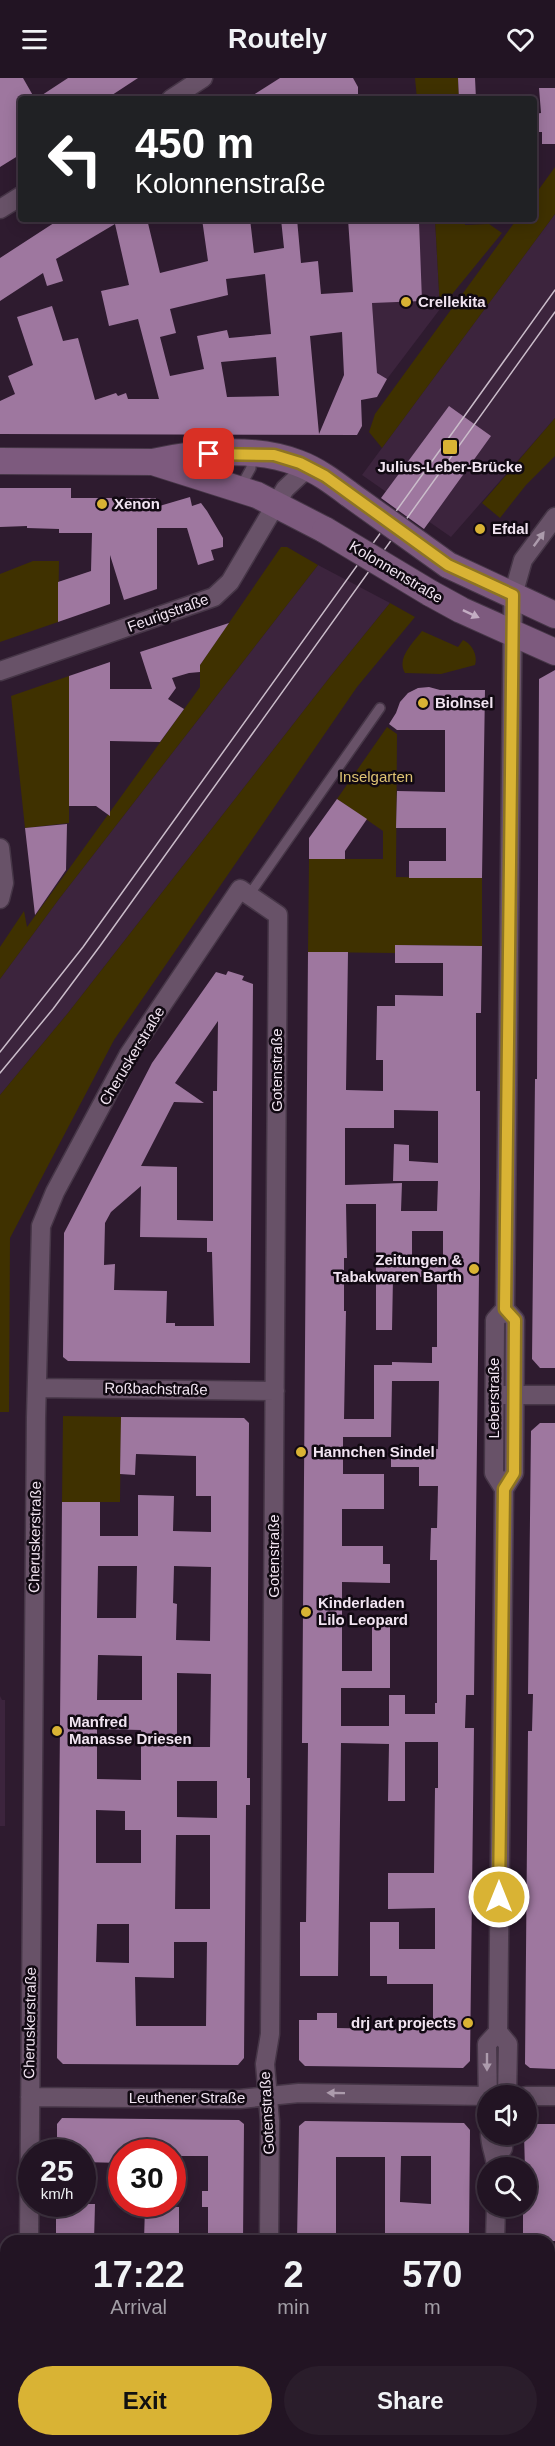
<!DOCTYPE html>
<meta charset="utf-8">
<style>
:root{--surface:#221423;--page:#2a1d2b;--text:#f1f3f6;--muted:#a29ea6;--line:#3f3341;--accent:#d9b334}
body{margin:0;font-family:Helvetica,sans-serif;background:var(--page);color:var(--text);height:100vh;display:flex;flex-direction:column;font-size:22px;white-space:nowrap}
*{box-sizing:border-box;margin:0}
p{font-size:20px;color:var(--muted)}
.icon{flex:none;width:33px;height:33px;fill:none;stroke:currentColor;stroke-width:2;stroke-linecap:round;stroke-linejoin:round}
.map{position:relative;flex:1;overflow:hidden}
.side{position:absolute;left:0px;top:2157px;width:555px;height:212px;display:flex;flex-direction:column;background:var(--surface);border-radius:18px 18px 0 0;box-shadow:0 3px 15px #0003,0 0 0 2px var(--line)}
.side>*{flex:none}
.hud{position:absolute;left:18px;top:18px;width:519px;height:126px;border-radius:6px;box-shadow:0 3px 15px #0003,0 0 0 2px var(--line);background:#202124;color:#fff;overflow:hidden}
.fabs{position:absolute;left:477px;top:2007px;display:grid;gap:12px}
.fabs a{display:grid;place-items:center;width:60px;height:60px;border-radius:50%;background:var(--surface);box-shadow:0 3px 15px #0003,0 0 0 2px var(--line);font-size:30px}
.speed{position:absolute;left:18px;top:2061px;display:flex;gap:12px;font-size:30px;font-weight:700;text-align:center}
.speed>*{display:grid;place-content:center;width:78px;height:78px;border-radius:50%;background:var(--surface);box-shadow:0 3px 15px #0003,0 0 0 2px var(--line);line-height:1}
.speed small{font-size:15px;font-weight:400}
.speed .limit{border:9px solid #d22;background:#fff;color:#111}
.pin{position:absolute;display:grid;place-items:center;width:51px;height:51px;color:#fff;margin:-26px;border-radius:12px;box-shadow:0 3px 9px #0006}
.me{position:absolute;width:66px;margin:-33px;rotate:0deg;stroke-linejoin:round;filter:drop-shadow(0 0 4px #0008)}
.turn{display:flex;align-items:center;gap:21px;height:126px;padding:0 18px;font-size:27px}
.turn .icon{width:78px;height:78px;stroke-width:2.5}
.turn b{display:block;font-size:42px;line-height:51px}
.eta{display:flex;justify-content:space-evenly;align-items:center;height:102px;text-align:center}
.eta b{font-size:36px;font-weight:700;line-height:42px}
.action{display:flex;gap:12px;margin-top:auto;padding:12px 18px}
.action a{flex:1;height:69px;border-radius:36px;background:var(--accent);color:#111;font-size:24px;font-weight:700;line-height:69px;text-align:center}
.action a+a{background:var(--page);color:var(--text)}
header{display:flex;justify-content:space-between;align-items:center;height:78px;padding:0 18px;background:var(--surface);font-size:27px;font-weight:700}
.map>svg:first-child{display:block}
</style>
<header><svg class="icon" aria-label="menu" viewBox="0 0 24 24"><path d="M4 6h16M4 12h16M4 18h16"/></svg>Routely<svg class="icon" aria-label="heart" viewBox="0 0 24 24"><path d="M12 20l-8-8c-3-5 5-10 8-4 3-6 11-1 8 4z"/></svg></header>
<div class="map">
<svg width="555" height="2368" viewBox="0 0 555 2368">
<rect width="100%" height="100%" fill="#2e1b2f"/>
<path fill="#3c243d" d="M555,136v204l-104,119 -89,-62z
M366,141h69l5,90 -53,70 -10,-6z
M318,487l72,38 -60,74 -262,336 -68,82v-116l59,-80z
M0,1618l2,4h3v126h-5z
M549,2274h6v94h-34v-5l28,-1z"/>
<path fill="#3f3100" d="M415,0h43l1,21h-42z
M555,89v47l-173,234 -13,-16 6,-18 142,-195h17v-23z
M435,141h30v6l24,-1 13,9 -62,76z
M555,340v38l-29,29 -26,33 -18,-15z
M281,469h6l31,18 -259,334 -59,80v-32l24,-36 3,16 173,-240v-22z
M33,483h26l-1,61 -58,20v-68z
M390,525l25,14 -58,70 -243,353 -104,198 -1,174h-9v-317l68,-82 262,-336z
M422,553l36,16 5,-7c9,4 15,15 12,25l-34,9 -36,-1c-9,-15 8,-30 17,-42z
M69,598v147l-44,5 -14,-132z
M387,649l10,7 -1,143 86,1v68l-86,-1 -1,8 -87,-1 1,-93h74v-28l-46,-32z
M63,1338l58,1 -1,85h-58z
M0,2325l6,14v23l11,1 2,5h-19z"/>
<path fill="#9e779f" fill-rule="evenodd" d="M0,0h23l12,21h-14v55l-21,13z
M68,0h70l-32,21h-70z
M280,0h73l5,9v12h-111z
M458,0h17l1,21h-17z
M539,10h16v56h-13v-12h-8v-18l7,-1z
M60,141h87l13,54 48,-12 -6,-42h48l4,34 30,-5 -3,-29h16l4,44 17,-2 3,33 32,-2 -5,-73h68v3l3,-1 3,80 -50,2 5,70 10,6 -10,18 -16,3 1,26 -5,9 -357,-1v-33l15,-7 -7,-18 25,-11 -16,-48 35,-11 11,35 15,-3 17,62 21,-7 2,3 8,-3 2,6h31l-21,-80 -29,7 -8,-35 28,-6 -14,-61 -59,35 7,22 -16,5 -4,-13 -43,28v-43zM265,196l6,60 -42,4 -2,-8 -30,6 7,33 -34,7 -10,-39 16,-4 -6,-24 58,-14 -2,-16zM342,254l2,43 -25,59 -9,-98zM276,279l3,39 -52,1 -6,-35z
M449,328l42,30 -67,93 -43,-31z
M0,410h71v10h85v9l34,-10 2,9 9,-3 6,8 16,27v9l-12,3 3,10 -16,5 -11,-37h-30v61l-33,11 -14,-45v49l-52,18v-40l33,-11 1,-38h-33v-4l-32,-1v-2l-27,1z
M229,545l-29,42v7l-11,1 -17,5 4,10 -8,11 16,10 -24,33 -50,-1v75l-14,-10h-27v-130l41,-14v27h42l-12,-37z
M555,592v698h-15l-8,-9 3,-280h2l2,-400z
M429,609l11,3h45l-3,188h-73v-17h37v-33h-50l1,-37 48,1v-62h-48l-8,-6 7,-11 4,-11 8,-9 10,-5z
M337,721l30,20 -22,32v8h-36v-21z
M67,746l-1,46 -31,45 -10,-87z
M395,867l87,1 -1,67h-5v78h4v98l-6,506h-8l-1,33h9l-4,333 -7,7 -158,-2 -6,-6v-40h18v-7h20v15l96,2v-46h-46v-8h-17v-54h29v27h36v-41l-47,1v-36h46l1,-85h3v-46h-33v59h-17l1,-57 -48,-1 -3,233h-38v-54h6l1,-81 1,-98h-6l6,-791h40l-2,138 37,1v-31h-7l1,-54h18v-11l48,1v-33h-48zM394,1032l44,1v52l-29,-2v-16l-15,-1 -1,37h45l-1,30h-36l1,-28 -57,2v-57h49zM346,1126h30v126h16l1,-53h44v70h-5v16l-40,-1v3h-18v54h-30l2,-108h-2v-53h3zM412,1153h31v30l-31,1zM392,1303h47l-1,68 -47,-1v19h28v19h19l-1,42h-6l-1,32h7v143h-2v11h-30v-19h-16v31h-48v-38h49v-70h-18v53h-30v-89l48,1v-19h-7v-18h-41v-37h42v-35h-41v-37h48z
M228,893l16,5 -2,4 11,4 -3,379 -182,-2 -5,-4 1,-124 88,-170 64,-91 10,3zM218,943l-1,70h-4v130l-36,-1v-53l-36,-1 33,-64 30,1 -29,-20zM141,1108l-1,51 67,1v14h5l2,74h-39v-3h-9l1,-32 -53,-1 1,-26 -11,1 1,-42 6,-11z
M121,1339l123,1 5,5 -2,355h3v27h-4l-2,253 -6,7 -175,-1 -6,-6 5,-556h38v34h38v-41l36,1 -1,35 38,1v-36h-15v-40l-60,-2 -1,21 -15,-1zM98,1488h39l-1,52h-39zM174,1488l37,1 -1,74 -34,-1 1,-36 -4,-1zM98,1577l44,1v44h-45zM177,1595l34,1 -1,73h-33zM97,1651l44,1v50l-44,-1zM177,1703h40v37l-40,-1zM96,1732l29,1v19h16v33h-45zM176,1757h34v74h-35zM97,1846h32v39l-33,-1zM174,1864h33l-1,84h-70l-1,-49 39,1z
M540,1345h15v646l-25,-1 -5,-4 3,-333h4l1,-37h-5l3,-263z
M62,2040l177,2 5,4 -1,117h-35v-34h-6v-16h6v-35h-36v-4h-50v11l-40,-1v-10h-25v-28z
M305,2043l159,2 6,7 -1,111h-36v-4h-33v4h-15v-84h-49v84h-39l2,-115zM401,2078h30v48l-31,-2z
M530,2046h25v117h-32v-35h3l-2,-72h2v-7z
M56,2126h39l-1,37h-38z
M145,2128l34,1v34h-35z"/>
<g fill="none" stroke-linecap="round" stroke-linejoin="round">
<defs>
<path id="service" d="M241,408l10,-18v-13
M249,817l131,-187"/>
<path id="minor" d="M171,21l32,-21
M0,131l21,-13
M0,593l214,-74 16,-15 55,-93 16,-15 12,-5
M0,770l4,35 -4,16
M37,1310l238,3
M502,1317h53
M504,1411l10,-16 1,-153 -10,-11
M498,1954l10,12 -1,52
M526,2018h29
M30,2019l210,2 59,-6 189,3
M488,2027l-1,-61 11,-12 6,-543 -10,-16 1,-153 10,-11 8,-714 10,-35 32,-43
M490,2056c0,13 6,22 6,34
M496,2080l7,-10 1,-14
M29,2163l7,-823 5,-192 14,-34 74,-138 111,-165 38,26 -8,1119 -5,30 5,57 -1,120
M495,2163l1,-35
M40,2362l3,6
M268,2368v-6
M494,2368v-6"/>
<path id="secondary" d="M0,383l153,1c45,-10 101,-16 145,1 19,7 35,19 51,31
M156,385l101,32 68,35
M448,487l107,50
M430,515l31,17 94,42"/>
</defs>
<use href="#service" stroke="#463647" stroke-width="12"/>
<use href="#minor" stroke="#463647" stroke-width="21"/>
<use href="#secondary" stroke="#463647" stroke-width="28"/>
<use href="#service" stroke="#685268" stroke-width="9"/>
<use href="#minor" stroke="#685268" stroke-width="18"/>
<use href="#secondary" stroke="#7d5a7e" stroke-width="26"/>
<path stroke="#cabcca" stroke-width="1.5" d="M0,974l83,-105 472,-657
M0,995l53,-64 47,-63 455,-634"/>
<defs>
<path id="secondary-bridge" d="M349,416l99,71
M325,452l105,63"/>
</defs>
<use href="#secondary-bridge" stroke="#463647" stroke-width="28" stroke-linecap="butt"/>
<use href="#secondary-bridge" stroke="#7d5a7e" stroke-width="26"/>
</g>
<defs><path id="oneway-solid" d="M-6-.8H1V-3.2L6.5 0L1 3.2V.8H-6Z" transform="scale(1.5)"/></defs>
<g fill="#ac9bac">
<use href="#oneway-solid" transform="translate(539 461) rotate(-54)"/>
<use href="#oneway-solid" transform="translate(487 1984) rotate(90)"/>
<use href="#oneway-solid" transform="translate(336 2015) rotate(-179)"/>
</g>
<use fill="#c3adc3" href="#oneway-solid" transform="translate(471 536) rotate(25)"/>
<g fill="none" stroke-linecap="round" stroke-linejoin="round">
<defs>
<path id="route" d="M209,376l65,1 26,8 25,13 123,89 65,30 -8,714 10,11 -1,153 -10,16 -5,408"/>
</defs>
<use href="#route" stroke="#8d7422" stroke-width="15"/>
<use href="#route" stroke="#d9b334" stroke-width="10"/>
</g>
<g fill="#d9b334" stroke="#110912" stroke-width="2">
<circle cx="406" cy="224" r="6"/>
<rect x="442" y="361" width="16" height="16" rx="3"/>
<circle cx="102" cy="426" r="6"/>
<circle cx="480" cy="451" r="6"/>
<circle cx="423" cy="625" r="6"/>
<circle cx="474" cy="1191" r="6"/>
<circle cx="301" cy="1374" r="6"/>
<circle cx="306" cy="1534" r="6"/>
<circle cx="57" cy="1653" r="6"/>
<circle cx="468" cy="1945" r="6"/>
</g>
<g text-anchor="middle" stroke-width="5" stroke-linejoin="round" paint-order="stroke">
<g font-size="15" font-weight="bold" fill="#f1e4f1" stroke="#110912" text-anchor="start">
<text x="418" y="229">Crellekita</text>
<text x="450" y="394" text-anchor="middle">Julius-Leber-Brücke</text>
<text x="114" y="431">Xenon</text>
<text x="492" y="456">Efdal</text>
<text x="435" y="630">BioInsel</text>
<text x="462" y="1187" text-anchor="end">Zeitungen &amp;<tspan x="462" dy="17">Tabakwaren Barth</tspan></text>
<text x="313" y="1379">Hannchen Sindel</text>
<text x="318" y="1530">Kinderladen<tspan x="318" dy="17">Lilo Leopard</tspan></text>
<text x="69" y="1649">Manfred<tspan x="69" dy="17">Manasse Driesen</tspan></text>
<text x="456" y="1950" text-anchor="end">drj art projects</text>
</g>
<g font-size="15" fill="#f1e4f1" stroke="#110912">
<text transform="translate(396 494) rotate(31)" y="5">Kolonnenstraße</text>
<text transform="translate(168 535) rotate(-20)" y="5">Feurigstraße</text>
<text transform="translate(132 978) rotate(-59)" y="5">Cheruskerstraße</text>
<text transform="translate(277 992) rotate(-90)" y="5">Gotenstraße</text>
<text transform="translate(156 1311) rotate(1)" y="5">Roßbachstraße</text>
<text transform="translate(494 1320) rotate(-90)" y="5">Leberstraße</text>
<text transform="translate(35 1459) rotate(-89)" y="5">Cheruskerstraße</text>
<text transform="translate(274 1478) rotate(-90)" y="5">Gotenstraße</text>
<text transform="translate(30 1945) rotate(-89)" y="5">Cheruskerstraße</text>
<text x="187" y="2025">Leuthener Straße</text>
<text transform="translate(267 2035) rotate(-93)" y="5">Gotenstraße</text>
</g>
<g font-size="15" fill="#dec373" stroke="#110912">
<text x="376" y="704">Inselgarten</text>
</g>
</g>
</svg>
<div class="fabs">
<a><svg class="icon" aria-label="sound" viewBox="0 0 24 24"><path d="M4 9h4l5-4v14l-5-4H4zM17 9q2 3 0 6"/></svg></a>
<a><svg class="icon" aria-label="search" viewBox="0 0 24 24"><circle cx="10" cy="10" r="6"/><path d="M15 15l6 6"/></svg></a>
</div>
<div class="speed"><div>25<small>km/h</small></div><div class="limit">30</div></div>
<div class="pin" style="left:209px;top:376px;background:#d93025"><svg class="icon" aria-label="arrive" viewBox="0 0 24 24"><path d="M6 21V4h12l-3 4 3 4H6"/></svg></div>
<svg class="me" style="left:499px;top:1819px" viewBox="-20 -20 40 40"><circle r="17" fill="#d9b334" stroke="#fff" stroke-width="3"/><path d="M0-11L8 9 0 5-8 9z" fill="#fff"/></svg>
<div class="hud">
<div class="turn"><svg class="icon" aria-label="left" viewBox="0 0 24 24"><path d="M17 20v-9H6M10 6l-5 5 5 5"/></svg><div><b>450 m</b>Kolonnenstraße</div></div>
</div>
<section class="side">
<div class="eta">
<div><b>17:22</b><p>Arrival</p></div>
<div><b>2</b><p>min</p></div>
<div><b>570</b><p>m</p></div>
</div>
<div class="action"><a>Exit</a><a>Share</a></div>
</section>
</div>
